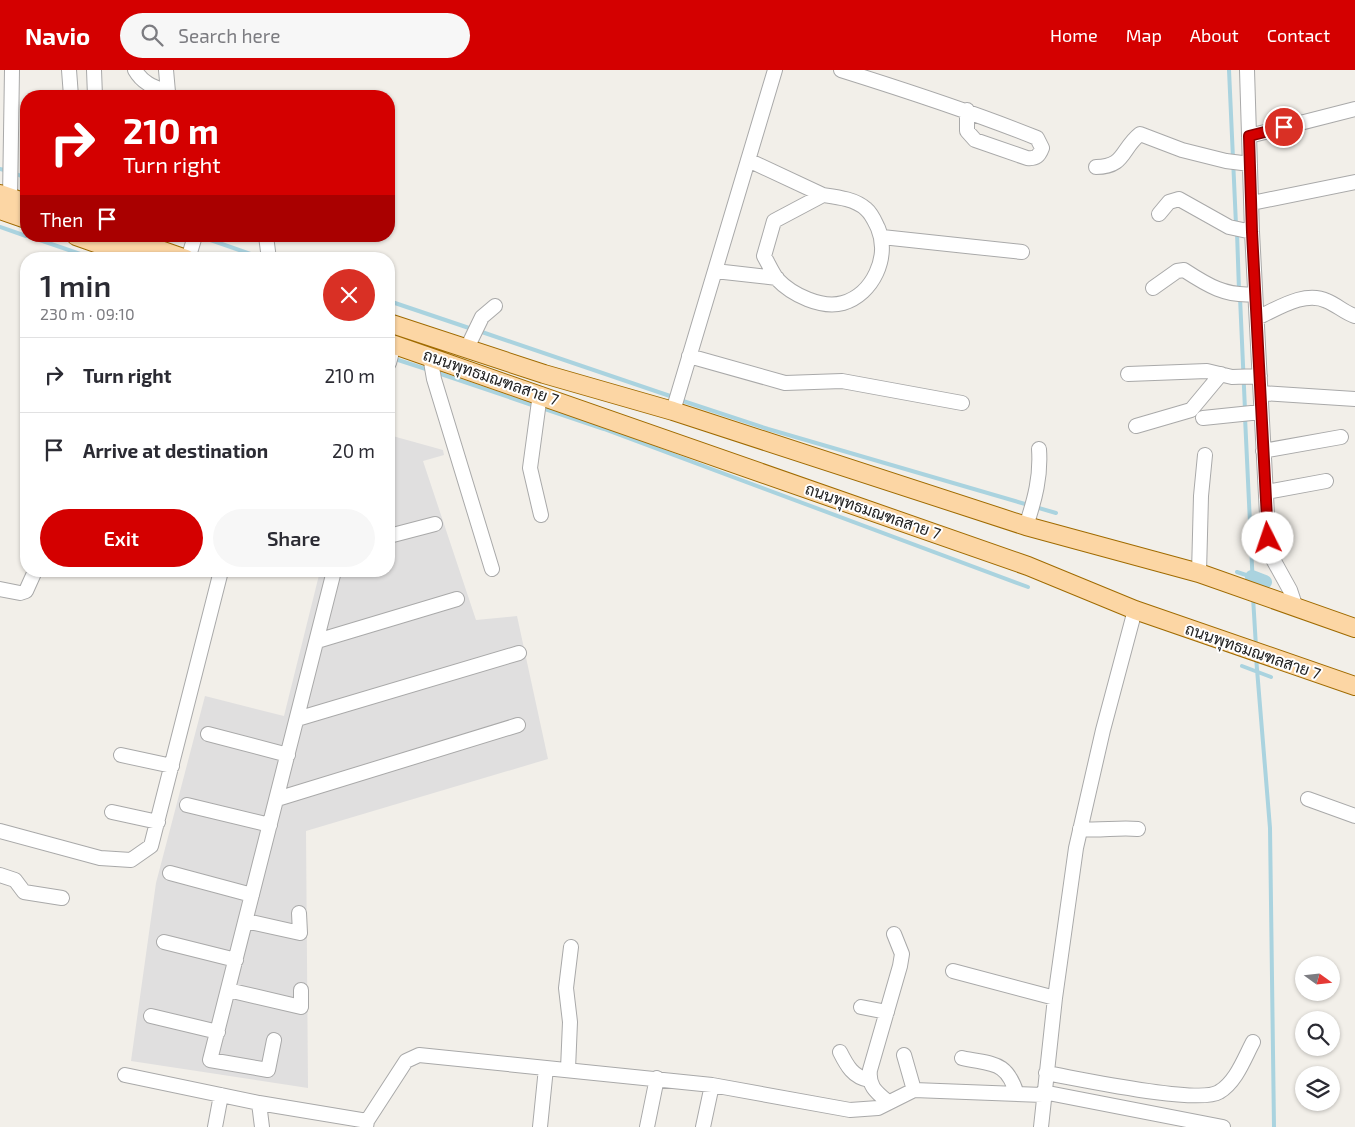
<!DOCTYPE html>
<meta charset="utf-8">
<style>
:root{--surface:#fff;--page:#f7f7f7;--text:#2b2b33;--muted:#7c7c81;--line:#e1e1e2;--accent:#d40000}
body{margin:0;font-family:"Exo 2",Sarabun,sans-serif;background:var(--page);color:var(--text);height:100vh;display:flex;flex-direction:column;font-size:19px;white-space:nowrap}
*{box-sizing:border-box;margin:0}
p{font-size:16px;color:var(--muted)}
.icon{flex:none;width:28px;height:28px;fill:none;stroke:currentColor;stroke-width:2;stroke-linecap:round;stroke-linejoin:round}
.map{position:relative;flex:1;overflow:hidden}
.drawer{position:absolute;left:20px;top:182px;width:375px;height:325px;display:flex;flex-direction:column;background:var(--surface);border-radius:20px;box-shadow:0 1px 4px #0004}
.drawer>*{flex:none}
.top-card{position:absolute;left:20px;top:20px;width:375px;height:152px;border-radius:20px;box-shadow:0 1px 4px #0004;background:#d40000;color:#fff;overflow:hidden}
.needle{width:32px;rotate:105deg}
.tools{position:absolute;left:1295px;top:886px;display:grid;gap:10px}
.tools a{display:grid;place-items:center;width:45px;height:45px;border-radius:50%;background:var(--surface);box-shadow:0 1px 4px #0004;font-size:25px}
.pin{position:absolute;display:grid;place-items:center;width:42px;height:42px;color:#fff;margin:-21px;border:2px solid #fff;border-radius:50%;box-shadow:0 1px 5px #0007}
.me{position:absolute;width:55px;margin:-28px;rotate:356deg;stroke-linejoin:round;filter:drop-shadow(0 0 4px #0008)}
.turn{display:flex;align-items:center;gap:18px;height:105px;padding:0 20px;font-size:22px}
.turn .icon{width:65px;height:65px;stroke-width:2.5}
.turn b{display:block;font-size:35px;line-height:42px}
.then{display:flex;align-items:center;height:48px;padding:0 20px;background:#0003;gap:10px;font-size:19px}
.round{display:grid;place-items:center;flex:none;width:52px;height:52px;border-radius:26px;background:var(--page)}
.headline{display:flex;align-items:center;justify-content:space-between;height:85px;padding:0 20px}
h1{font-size:30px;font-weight:600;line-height:38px}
.primary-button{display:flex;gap:10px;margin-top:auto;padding:10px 20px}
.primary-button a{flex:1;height:58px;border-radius:30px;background:var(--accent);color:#fff;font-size:20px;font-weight:600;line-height:58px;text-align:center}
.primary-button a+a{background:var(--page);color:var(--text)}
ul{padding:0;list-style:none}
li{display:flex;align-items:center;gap:15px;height:75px;padding:0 20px;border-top:1px solid var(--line)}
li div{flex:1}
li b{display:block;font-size:19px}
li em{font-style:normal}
header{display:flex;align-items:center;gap:30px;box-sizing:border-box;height:70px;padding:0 25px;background:var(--accent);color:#fff}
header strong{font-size:24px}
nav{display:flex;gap:28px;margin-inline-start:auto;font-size:18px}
.search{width:350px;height:45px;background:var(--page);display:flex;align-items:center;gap:12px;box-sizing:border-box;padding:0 18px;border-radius:28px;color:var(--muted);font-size:19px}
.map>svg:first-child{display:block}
</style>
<header>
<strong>Navio</strong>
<div class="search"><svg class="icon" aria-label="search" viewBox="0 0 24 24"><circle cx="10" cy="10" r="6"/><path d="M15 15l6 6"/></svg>Search here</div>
<nav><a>Home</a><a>Map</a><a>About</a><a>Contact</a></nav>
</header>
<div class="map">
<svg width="1355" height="1057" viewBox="0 0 1355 1057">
<rect width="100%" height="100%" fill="#f2efe9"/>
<path fill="#e0dfdf" d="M389,365l54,15 1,5 -21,6 53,159 41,-4 31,143 -242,72 2,257 -177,-27 25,-178 49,-187 79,20 36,-145h69z"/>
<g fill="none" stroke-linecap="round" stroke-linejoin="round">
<path stroke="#aad3df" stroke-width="4" d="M1229,0l7,155
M0,99l8,2
M14,103l12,5
M0,157l26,9
M1237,162l2,58
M28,166l67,23
M199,166l66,23
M1240,227l5,113
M389,231l83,28
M479,261l194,66
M392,288l37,12
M438,303l97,33
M680,330l88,29 288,84
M542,338l62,21 424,158
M1245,347l8,170
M1237,502l15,5
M1253,527l3,50
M1256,587l14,171 4,299
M1242,596l29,11"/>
<path stroke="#aad3df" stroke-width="14" d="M1252,507l13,5"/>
<defs>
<path id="minor" d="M69,0l2,26
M94,0l1,26
M135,0c8,14 19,17 33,22l1,4
M166,0l2,22
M841,0c67,21 132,42 196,68l5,10c-3,8 -6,11 -15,10l-52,-18 -8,-9v-21
M1247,0l5,162 17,320 21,38 6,18
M1249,66l106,-27
M748,90l75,35
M1096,97c29,0 25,-18 44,-33l42,16 44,11 24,3
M823,125c14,2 32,4 43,14 6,5 9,13 12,19 12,29 -5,66 -35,75 -21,6 -51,-8 -66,-24 -5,-7 -9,-16 -13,-23l10,-35z
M10,128l2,-128
M1252,133l103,-21
M1159,144l10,-12 10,-3 50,28 23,5
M266,166l3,23
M882,167l140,15
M188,189l7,-23
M715,201l62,7
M1153,218l24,-17 7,-1c23,15 42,27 71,24
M1257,248c20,-9 48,-28 70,-17 10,4 18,12 28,15
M467,278l15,-31 13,-11
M430,286l4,23 58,190
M689,286l96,27 57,-2 120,22
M389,293l5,-19
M1128,304l79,-3 25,6 28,-1
M1261,323l94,6
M540,324l-10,74 11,47
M673,341l102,-341
M1203,348l58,-6
M1136,356l55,-16 30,-36
M1263,381l78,-14
M1266,422l60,-11
M1026,456c9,-27 15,-50 13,-77
M389,466l46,-12
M1199,503l2,-77 4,-41
M0,519l20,4 6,-2 9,-20
M317,571l140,-42
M297,649l222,-66
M208,664l80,21
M121,685l51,11
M277,729l241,-74
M1308,729l47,17
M187,735l83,20
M112,742l46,10
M1080,759c20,2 38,-2 58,0
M0,761l100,27 31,2 20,-14 70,-275
M170,803l82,22
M0,805l15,5 9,12 38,6
M246,851l54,12 -1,-20
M164,872l72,18
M953,901l102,27
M228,920l73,17v-17
M861,937l26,5
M151,946l67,16
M274,970l-6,30 -58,-10 124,-489
M840,982c7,14 13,25 29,28
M904,985l10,35
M962,988c31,7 44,2 55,36
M568,999l2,-47 -4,-34 5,-41
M1046,1003c30,5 152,32 173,19 17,-10 25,-33 34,-50
M125,1005l134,28 108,18
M1043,1022l180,35
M888,1032c-12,-10 -20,-16 -18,-32l30,-104 2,-12 -8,-20
M259,1033l3,24
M215,1057l6,-32
M366,1057l1,-6 39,-60 13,-6 293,30 138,25 28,-2 36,-18 129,5
M540,1057l6,-59
M647,1057l10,-49
M703,1057l9,-42
M1041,1057l14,-129 21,-150 27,-118 32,-120"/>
<path id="major" d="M0,124l26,9
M0,140l26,9
M76,166l65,23
M120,166l66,23
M389,253l155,51 129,37 353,115 173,47 156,55
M389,273l639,223 107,44 220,76"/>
</defs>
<use href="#minor" stroke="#a9a9a9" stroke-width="16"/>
<use href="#major" stroke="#a06b00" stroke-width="20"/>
<use href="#minor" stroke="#fff" stroke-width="14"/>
<use href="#major" stroke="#fcd6a4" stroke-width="18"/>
</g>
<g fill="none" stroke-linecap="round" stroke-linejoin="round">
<defs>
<path id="route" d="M1268,468l-16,-306 -3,-96 35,-9"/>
</defs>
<use href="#route" stroke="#8a0000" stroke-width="12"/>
<use href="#route" stroke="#d40000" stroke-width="9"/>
</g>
<g text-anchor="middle" stroke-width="4" stroke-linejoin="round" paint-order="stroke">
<g font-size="16" fill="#222" stroke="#fff">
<text transform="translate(491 307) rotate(19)" y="6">ถนนพุทธมณฑลสาย 7</text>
<text transform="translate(873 441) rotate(19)" y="6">ถนนพุทธมณฑลสาย 7</text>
<text transform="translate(1253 581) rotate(19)" y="6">ถนนพุทธมณฑลสาย 7</text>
</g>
</g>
</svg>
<div class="tools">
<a><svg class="needle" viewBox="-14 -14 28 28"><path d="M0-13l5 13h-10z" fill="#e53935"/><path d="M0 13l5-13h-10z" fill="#7c7c81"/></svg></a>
<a><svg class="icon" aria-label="search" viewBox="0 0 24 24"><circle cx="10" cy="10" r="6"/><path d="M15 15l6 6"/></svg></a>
<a><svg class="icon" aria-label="layers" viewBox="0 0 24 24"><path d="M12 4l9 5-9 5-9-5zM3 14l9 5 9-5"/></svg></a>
</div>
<div class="pin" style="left:1284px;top:57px;background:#d93025"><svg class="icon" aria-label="arrive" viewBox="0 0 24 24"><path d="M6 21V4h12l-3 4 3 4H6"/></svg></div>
<svg class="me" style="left:1268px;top:468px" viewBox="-20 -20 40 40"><circle r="19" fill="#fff"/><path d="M0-13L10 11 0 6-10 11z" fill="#d40000"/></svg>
<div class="top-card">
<div class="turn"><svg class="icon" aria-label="right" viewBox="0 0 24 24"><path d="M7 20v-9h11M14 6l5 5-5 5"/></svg><div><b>210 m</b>Turn right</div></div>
<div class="then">Then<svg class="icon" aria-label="arrive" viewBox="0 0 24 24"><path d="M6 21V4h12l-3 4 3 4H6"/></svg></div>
</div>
<section class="drawer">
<div class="headline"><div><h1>1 min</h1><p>230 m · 09:10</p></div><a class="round" style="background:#d93025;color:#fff"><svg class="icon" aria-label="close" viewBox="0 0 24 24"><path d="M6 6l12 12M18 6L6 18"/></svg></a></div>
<ul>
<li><svg class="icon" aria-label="right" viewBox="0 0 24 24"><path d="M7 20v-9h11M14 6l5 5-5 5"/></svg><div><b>Turn right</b></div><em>210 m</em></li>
<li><svg class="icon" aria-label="arrive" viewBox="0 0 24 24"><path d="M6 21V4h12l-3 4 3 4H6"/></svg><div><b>Arrive at destination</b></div><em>20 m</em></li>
</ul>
<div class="primary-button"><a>Exit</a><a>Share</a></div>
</section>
</div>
